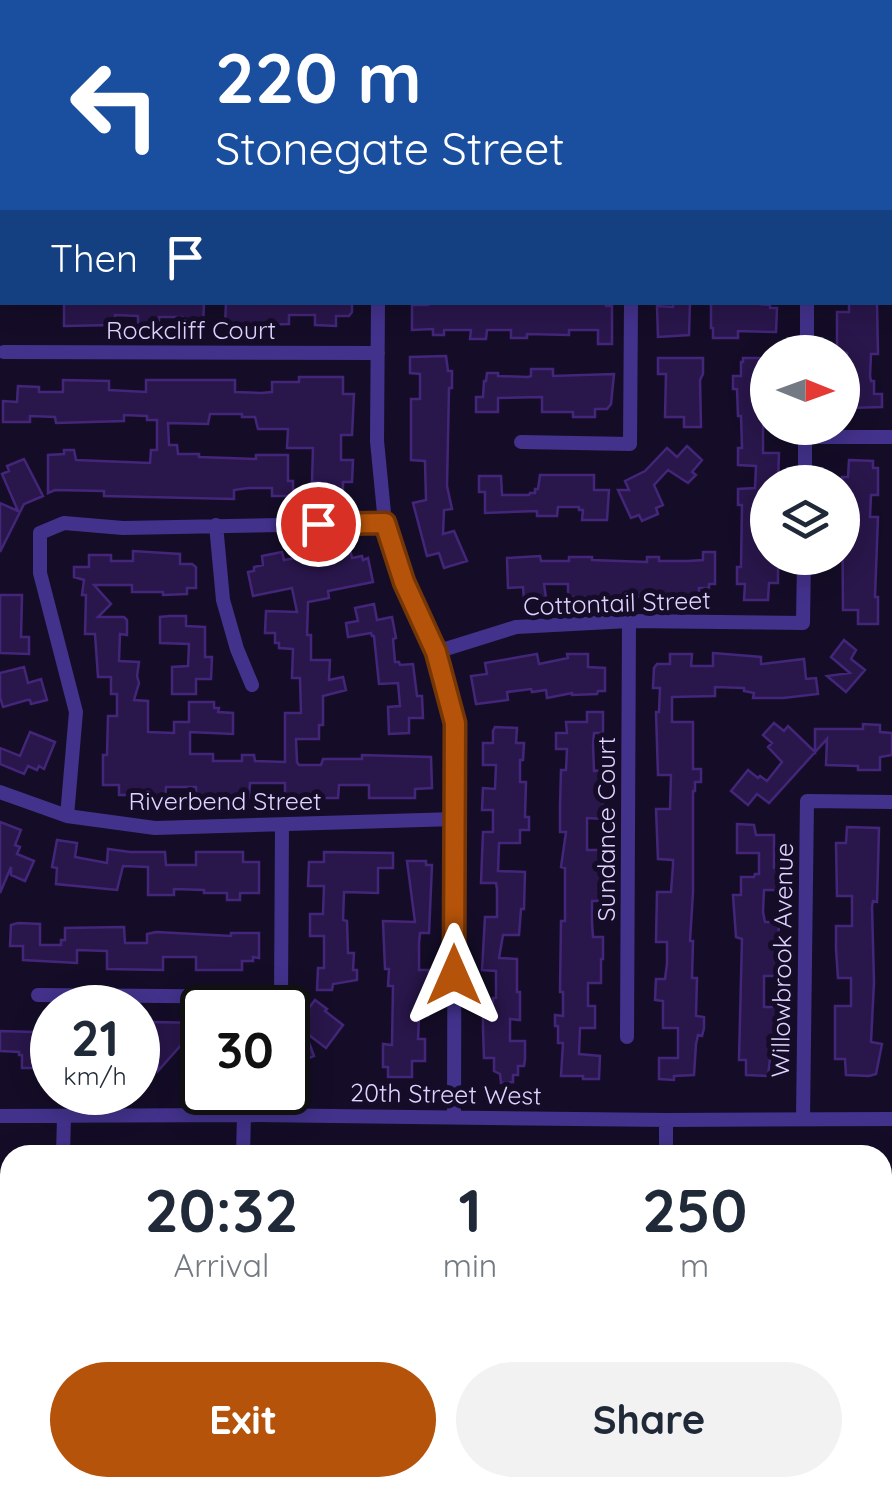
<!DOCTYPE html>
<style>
:root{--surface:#fff;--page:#f2f2f3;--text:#1f2937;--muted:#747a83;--accent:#b45309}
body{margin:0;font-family:Quicksand,sans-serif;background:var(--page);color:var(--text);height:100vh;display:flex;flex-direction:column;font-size:38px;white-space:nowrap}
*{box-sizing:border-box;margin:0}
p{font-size:32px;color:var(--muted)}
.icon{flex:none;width:55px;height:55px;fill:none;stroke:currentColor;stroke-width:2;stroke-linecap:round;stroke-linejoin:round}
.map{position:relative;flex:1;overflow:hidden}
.panel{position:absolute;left:0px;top:1145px;width:892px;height:352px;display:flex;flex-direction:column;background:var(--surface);border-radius:30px 30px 0 0;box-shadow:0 5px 25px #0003}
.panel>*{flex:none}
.top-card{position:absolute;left:0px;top:0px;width:892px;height:305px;box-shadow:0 5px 25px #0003;background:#1a4fa0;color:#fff;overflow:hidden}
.needle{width:65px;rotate:91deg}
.controls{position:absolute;left:750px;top:335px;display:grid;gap:20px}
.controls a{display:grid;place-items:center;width:110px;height:110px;border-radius:50%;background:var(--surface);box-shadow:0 5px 25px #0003;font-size:50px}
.speed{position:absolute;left:30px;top:985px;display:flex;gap:20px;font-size:50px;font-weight:700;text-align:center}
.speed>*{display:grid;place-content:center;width:130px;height:130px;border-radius:50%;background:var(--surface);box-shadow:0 5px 25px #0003;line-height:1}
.speed small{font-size:25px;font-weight:400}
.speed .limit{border:5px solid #111;border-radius:15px;background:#fff;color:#111}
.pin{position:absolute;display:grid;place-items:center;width:85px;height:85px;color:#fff;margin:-42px;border:5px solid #fff;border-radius:50%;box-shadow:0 2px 10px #0007}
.me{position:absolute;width:110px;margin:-55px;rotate:0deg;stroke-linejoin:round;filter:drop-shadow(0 0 8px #0008)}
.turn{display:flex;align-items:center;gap:35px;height:210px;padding:0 50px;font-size:45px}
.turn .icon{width:130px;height:130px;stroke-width:2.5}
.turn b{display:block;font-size:70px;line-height:85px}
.then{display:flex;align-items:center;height:95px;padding:0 50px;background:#0003;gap:20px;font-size:38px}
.eta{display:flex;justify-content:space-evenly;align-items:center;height:170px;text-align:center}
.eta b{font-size:60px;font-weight:800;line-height:70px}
.cta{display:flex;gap:20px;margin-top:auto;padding:20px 50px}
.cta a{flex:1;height:115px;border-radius:60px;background:var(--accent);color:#fff;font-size:40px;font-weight:800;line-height:115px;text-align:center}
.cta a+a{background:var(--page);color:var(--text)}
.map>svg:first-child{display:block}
</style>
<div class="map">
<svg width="892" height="1497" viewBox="0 0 892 1497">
<rect width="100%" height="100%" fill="#150d28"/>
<path fill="#0f2e32" d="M0,0h220v2h-218v255h-2z"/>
<path fill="#29164b" stroke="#432679" stroke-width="2.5" d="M64,302h140l-1,25 -22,-1 1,-9h-23v9h-21v-10l-23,-1 1,10 -52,1z
M226,302h126v10l-3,4h-13v10l-21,-1v-10h-26v9l-64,2z
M428,302l178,1v3h6v38h-14v-14h-29v5l-42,-1v4h-16v-8h-24l-1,9h-16l1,-9h-27v5h-11v-6l-21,1v-25h16z
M673,302h17l-1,33 -31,2 -1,-31 16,1z
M711,302h49v2l10,1v3h7l-1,24 -38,-1v7h-25v-10h-2z
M849,303h28l1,51h-7l-1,22 1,5h3v13h8v13l-32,1v-6h-4v-10h-4v-16h4l1,-23 -10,-1v-40h12z
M446,356l2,15h4v17h-3l-2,98 5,23 -8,1 -1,24 11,-3 13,30 -23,7 -5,-15 -12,3 -14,-53 13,-3 -1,-39 -14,-1v-61h9v-25l-10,-1v-16z
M658,358h45v16l-3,6 1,47h-17v-10h-19l1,-43h-8z
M743,358h25v65h-5v30h16l-1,29h-10l-2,19 2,57h10v25h-9l-1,17h-24l1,-16h-8v-17h4l1,-62h-4v-16l17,-1 1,-22 -18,-1v-17h4l-1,-32h-3l-1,-27h-4v-13h8v-14h2z
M531,369h22v7l61,-2 -3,30 -4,5h-12v8h-22v-5h-31v-15l-44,1v14h-22v-15h7l1,-16h2l1,-8h11v3l30,1 3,-1z
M299,377h44v17h11l-2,41h-11v25h12l-1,22h-9v16h-24l1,-16h-8l1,-34h-26l1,-19h-30l-3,-12h-13v-3h-32l-2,10 -40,-1 1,22h8l1,9h21v3l57,2v-4h32v26h5v15h-21v-8h-24l-14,2v9l-130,-3v-5l-49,-1 -7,3v-38l16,-1v-4h10l2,10 74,3 1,-13h6v-30h-10v-4l-23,-1v6l-68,2 -1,-6 -25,-1v6h-27v-21l14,1 1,-16 21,1v5h24v-12l46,1v9l37,2v-12h89v12l26,1 11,-1v-10h27z
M687,446l15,14 -10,12 4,3 -8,8 -20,-13 -14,15 9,20 -7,3 2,6 -16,7 -3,-6 -8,3 -13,-28h11l-4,-9 20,-10 22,-23 10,9z
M24,459l19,37 -19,8 -24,48v-49l18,8 -16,-37 7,-3 -2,-5z
M849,460l24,1v7h5v27h-7l-1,22h8l-3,80h3v27h-20v-14h-15l-1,-133h6z
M540,475h54v15h15l-2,30h-25l1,-10h-4v-3h-21l-1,9h-20v-5l-52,2v-21h-6v-16h22l1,19h27l1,-2h5v-4h3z
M350,549l2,9 10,-2 1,4 5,-2 5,24 -45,9 1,7 -21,4 -1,33h4v25h19l-1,20 14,-3 3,13 -23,6v29h-4v14h-23l1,23 2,3h22l2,-6h39v-4l69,2 1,31 -17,1v9h-46v-13h-30l-1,13h-53v-15h-35l-1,15h-53v-11h-30l-1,11 -21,-1v-2h-25v-10h-16v-30h4l1,-39h9v-22h-6v-17h-13l-3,-43h-10l1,-39h-4l2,-15 -10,-3v-10h15v-12h22v6h22v-10l47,3v10h12l4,3v21h-9v6l-24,1v-3h-31v-7h-38l17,19 -13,13h26l3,3v15l-7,-1 -1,27 20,1 -2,14 2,7 -5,17 14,1v31l26,1v-11h15v-20h25v6h5l-1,4 15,1v21l-43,-2v22h23v7h29v-6h12l1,6 30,1v-49h16l-1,-35h-8l1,-29 -14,-1v-5h-4v-10h-10l1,-22 31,1 -5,-24 -39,8 -5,-24 6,-1v-4l9,-2 -1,-9 20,-4 2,8z
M703,552h12v32h-6v4h-10v9h-131v-13h-24l2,14 -22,2 -1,-13 -15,1 -1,-30 33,-2 1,5h28v-4h23v3l55,2v-5h12v4h29l15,-1z
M0,595h22l-1,42h8v17l-29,-1z
M374,604l3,16 15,-3 4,21 -3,1 2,23h4l1,3 13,-1 4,32h5l1,22h-14v15l-20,1 -1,-27 12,-1 -2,-23 -19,1 -5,-48h-2l-1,-3 -23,4 -2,-14 12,-2 -3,-13z
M170,616h16v10l19,1v30h7l-1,22h-15v15h-24v-27l16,-1 1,-22 -29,-1v-26z
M844,640l12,10 -5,9 14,11 -19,22 -19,-16 23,-3 -19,-16z
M713,653l48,4v7l43,-5 2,20 10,-1 2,16 -35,4h-30l1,-5 -10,-2v-3l-29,-1v9l-43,1v25h21v47h8v13h-6v9h-2v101l-3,49h3l-1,37h5l-1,38 8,1v11l-2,8 -4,-1 -2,9 -2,31 -20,1v4l-15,-1v-21h19v-30h-15v-27l-8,-1 1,-21h9l2,-15v-22h-11l1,-50h14l2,-27v-5l-15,-1 -2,-50h14l1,-34h-13l-2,-63h3l1,-24h-7l1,-20 3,-4h13v-10h22l-1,12h22z
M537,654l2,10 29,-6 -1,-4h21v13l17,1v23h-7l-1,3 -25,1v-2l-25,5 -1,-8 -14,2 -1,-3 -24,3 1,8 -32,4 -5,-28 16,-2 -2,-11z
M24,667l4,16 13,-4 6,21 -16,4 -1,-4h-3l-24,7 -3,-10v-24z
M587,712h16v21h-9l-1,11 1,27 8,-1 2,49 -17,-1v32h15l1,51h-11v22l1,14h10v22h-2v24h-13v23h7v22h-15l-1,26 21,2 -1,23h-16v-3h-22l2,-33h-5v-17h-3v-11l8,1v-24h-3l1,-71h4v-53l-4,-1 5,-35h-6v-25l1,-37h5l1,-21h-11v-16h11l-1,-11h21z
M774,723l10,8 4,-5 27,26v-23h48v-5l17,1v7l12,1v22l-12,2v13h-22v-4l-32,-1 1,-26 -58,64 -12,-9 -9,11 -17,-14 17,-21 10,8 2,-2 7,5 15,-19 -14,-15 4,-4 -9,-8z
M495,727l22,1 -1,15h8l-1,17h-3v22h6l-1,35h4v13h-9v13h-21l-1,28 27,1 -1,37h-3l-2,26h-16l-4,23 18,1v33h3v28l-10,-1v22h15v18l-1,7h-6v9h-5v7l-12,1 -1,-9 -6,-3v-13h-10l-1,-29v-21h10v-10h3v-27l-14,-1 3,-53h12v-28l-1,-6h-15l2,-51h10v-22h-11l1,-22 12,1 1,-24h-13v-22h10v-12z
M30,732l25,10 -11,27 -5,-3 -2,4 -9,-4 -4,8 -24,-10v-16l20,8z
M0,822l21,8 -6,15 5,2 -3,7 17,7 -9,20 -14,-6v-8l-11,26z
M737,824l17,1 2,10h18v33h4v22h-14l-1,22 2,10h14l-2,54h-13v31h14v52h-8l-2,17 -22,-1v-15h-7l3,-121 -6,-2 -3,-42h8v-18h13l1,-3h4v-21h-22z
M847,827l32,1 -2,74 -4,-1 -1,6 2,75 -3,60 11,2 -6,30 -7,2 -23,-1 -1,-16h-10v-53h16v-28h-13l-2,-29v-23h16v-30h-15l-1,-53h10z
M57,840l20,3 -2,14 32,6 1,-14 22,3h35l1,13h30v-13h47v10h16v31h-19v7h-13v-7h-23v-3l-30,-1v6h-26v-28l-25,-1 -6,24 -61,-6 1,-16 -5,-1z
M324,852l69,1v15h-15v25l-34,-1 -1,28 4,1 1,32h6l-1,17h4v10l-24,4 -1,6h-15l1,-22h6v-32h-14v-22h13l1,-28h-16l1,-24h15z
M407,861h19v4h6l-3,68h-9l-1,10v27h10l-1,46h-9l-1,23h7v22h-13v16h-24v-10h-5v-23l9,1 1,-59h-5l1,-17h-4l-2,-48 32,1z
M18,923l22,1v21h21v-5h4v-12l59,-1 1,16h22v-9l9,-2 75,4v-3h28v25l-6,-1v4h-11v9h-46v-13h-33v13l-56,-1v-18l-30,-1v13l-54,-3v-14h-13l1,-21z
M315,1000l12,9 -2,2 18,14 -17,23 -21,-16 9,24 -26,10v-40l10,-4z
M153,1022l49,1v37h-13l1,-25 -32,36v-12h-20v-22l14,1z
M0,1031l34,1v14h16v22h-28v-13h-3v-3l-19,-1z"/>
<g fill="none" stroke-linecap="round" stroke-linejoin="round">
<path stroke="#21b7c5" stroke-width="2.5" stroke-dasharray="5 8" stroke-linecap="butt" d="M580,2v-2"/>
<path stroke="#43328c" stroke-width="14" d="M838,0v2
M238,2v-2
M798,2v-2
M890,31l2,-1
M890,269h2
M378,302l-1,139 8,82 19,59 32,70 19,71 -1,393
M4,352l374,1
M807,352v-50
M805,437h87
M521,442l109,2 1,-142
M805,482v-54
M216,525l7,75 14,49 15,36
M436,652l80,-25 113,-6 174,2 1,-65
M0,792l67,24 88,12 301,-9
M67,816l9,-104 -36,-139v-40l24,-10 59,5 262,-5
M38,995l243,2 1,-172
M627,1037l2,-416
M0,1116l244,-1 422,5 226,-1
M803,1119l4,-318 85,1
M63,1155l1,-38
M243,1155l1,-40
M666,1155v-35
M882,1224h10
M0,1233h10
M882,1391h10
M0,1412h10
M58,1497v-9
M240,1497v-9"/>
</g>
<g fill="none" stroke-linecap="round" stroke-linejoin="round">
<defs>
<path id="route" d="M318,524l67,-1 19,59 32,70 19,71 -1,252"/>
</defs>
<use href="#route" stroke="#753606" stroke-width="25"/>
<use href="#route" stroke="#b45309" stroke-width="18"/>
</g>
<g text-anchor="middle" stroke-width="10" stroke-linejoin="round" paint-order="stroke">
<g font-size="25" fill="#dfd3ff" stroke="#150d28">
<text x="191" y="339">Rockcliff Court</text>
<text transform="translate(617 603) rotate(-2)" y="9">Cottontail Street</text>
<text x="225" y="810">Riverbend Street</text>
<text transform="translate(606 829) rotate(-90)" y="9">Sundance Court</text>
<text transform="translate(782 960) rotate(-89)" y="9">Willowbrook Avenue</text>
<text transform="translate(446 1094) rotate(1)" y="9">20th Street West</text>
</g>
</g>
</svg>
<div class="controls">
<a><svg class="needle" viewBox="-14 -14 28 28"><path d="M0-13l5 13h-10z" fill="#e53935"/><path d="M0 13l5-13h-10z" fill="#747a83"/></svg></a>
<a><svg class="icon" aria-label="layers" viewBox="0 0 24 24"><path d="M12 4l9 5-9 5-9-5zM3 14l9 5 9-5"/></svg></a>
</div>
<div class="speed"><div>21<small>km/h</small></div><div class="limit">30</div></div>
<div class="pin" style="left:318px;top:524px;background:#d93025"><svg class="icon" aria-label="arrive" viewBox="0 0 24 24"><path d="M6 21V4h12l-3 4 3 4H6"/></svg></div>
<svg class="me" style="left:454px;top:975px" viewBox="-20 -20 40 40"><path d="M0-17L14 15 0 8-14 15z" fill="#b45309" stroke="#fff" stroke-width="4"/></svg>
<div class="top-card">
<div class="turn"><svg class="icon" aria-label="left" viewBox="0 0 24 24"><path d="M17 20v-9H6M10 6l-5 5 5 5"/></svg><div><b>220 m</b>Stonegate Street</div></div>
<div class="then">Then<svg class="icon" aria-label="arrive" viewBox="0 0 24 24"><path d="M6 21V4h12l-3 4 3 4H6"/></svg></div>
</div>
<section class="panel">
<div class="eta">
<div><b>20:32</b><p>Arrival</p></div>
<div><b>1</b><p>min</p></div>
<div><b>250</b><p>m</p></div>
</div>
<div class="cta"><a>Exit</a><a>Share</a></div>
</section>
</div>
